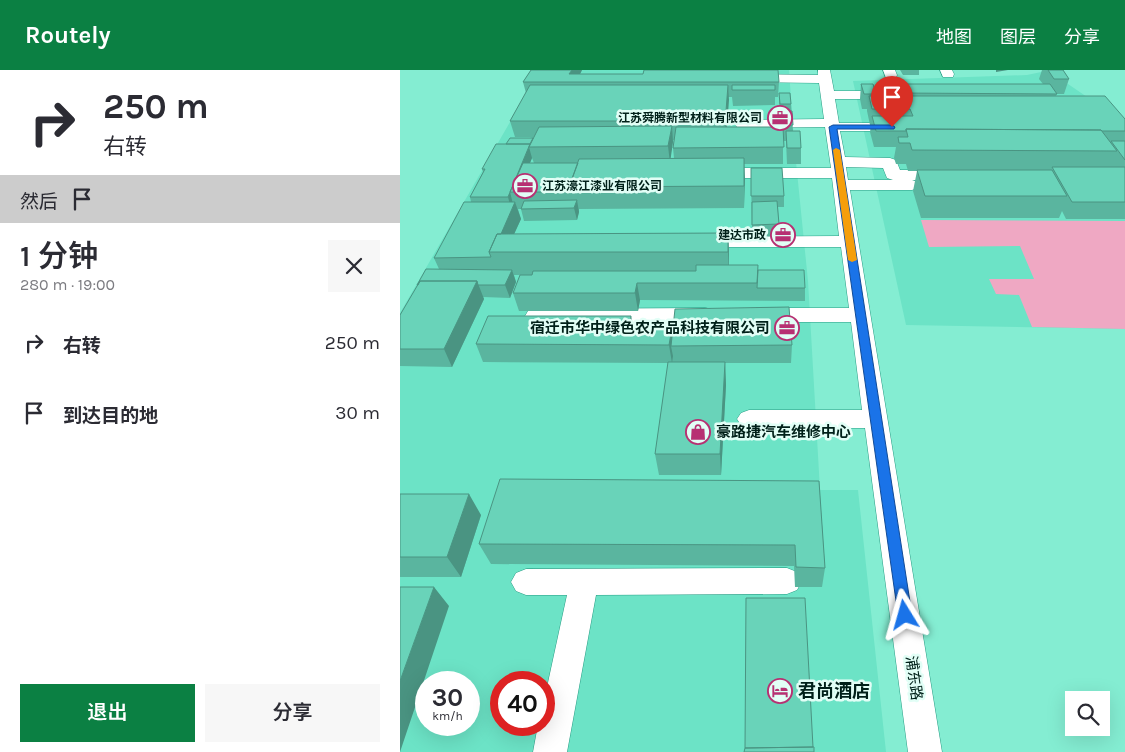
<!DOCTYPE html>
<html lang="zh">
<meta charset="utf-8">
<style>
:root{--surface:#fff;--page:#f7f7f7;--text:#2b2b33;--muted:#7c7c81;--accent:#0b8043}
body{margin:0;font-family:Karla,"Noto Sans SC",sans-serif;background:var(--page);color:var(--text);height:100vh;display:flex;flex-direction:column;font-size:19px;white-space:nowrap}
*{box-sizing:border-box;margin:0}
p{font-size:16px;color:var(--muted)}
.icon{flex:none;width:28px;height:28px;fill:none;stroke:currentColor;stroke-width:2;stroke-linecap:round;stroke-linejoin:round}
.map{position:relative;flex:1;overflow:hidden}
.panel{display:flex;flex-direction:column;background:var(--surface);width:400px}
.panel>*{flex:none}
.hud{background:#fff;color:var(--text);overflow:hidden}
.fabs{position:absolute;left:665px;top:621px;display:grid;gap:10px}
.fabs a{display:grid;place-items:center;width:45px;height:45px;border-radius:0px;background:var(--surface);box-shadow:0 5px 20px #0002;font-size:25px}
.speed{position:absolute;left:15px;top:601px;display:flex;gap:10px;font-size:25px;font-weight:700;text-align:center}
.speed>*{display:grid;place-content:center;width:65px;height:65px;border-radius:50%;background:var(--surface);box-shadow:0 5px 20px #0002;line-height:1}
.speed small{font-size:12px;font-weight:400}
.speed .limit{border:8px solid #d22;background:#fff;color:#111}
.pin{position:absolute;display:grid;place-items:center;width:42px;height:42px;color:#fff;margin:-51px -21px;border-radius:50% 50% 50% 0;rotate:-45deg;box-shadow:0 0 5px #0007}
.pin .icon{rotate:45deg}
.me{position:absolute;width:55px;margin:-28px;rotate:352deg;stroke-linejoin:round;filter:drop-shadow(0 0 4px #0008)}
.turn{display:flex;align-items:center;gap:18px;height:105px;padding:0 20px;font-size:22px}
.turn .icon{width:65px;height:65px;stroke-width:2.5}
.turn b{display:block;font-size:35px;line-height:42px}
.then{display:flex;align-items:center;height:48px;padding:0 20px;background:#0003;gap:10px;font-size:19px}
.round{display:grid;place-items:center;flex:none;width:52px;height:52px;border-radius:0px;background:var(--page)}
.headline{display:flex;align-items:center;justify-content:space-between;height:85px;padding:0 20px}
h1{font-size:30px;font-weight:600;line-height:38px}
.primary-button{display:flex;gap:10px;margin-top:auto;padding:10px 20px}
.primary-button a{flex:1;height:58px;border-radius:0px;background:var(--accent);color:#fff;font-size:20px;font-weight:600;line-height:58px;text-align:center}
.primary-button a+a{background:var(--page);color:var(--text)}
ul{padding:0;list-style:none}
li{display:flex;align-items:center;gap:15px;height:70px;padding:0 20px}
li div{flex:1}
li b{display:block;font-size:19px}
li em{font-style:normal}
header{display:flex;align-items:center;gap:30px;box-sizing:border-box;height:70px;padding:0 25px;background:var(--accent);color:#fff}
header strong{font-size:24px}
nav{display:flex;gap:28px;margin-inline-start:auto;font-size:18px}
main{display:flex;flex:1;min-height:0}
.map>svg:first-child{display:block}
</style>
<header>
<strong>Routely</strong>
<nav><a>地图</a><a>图层</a><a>分享</a></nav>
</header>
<main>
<section class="panel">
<div class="hud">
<div class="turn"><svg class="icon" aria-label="right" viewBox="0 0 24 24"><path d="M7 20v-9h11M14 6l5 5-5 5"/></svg><div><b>250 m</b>右转</div></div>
<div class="then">然后<svg class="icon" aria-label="arrive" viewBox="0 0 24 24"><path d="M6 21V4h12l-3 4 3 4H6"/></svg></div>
</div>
<div class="headline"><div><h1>1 分钟</h1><p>280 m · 19:00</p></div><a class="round"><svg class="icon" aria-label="close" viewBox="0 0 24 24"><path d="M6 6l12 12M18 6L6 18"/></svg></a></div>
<ul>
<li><svg class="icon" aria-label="right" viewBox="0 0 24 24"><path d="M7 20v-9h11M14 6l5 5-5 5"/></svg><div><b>右转</b></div><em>250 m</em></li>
<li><svg class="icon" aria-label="arrive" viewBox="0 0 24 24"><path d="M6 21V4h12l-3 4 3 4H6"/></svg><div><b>到达目的地</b></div><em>30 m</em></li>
</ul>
<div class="primary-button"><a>退出</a><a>分享</a></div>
</section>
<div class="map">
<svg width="725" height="682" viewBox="0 0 725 682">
<rect width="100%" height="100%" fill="#84edd2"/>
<path fill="#6ce3c6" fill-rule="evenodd" d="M140,0h249l5,72 14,139 12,209h38l28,262h-486v-439zM26,612h43v43h-43zM101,612h43v43h-43z
M646,1l6,2 73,50v206l-219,-4 -53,-244 174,-6z"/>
<path fill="#efa8c3" d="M521,150l204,1v108l-93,-2 -13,-32 -23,-1 -7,-15h45l-14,-33 -91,1z"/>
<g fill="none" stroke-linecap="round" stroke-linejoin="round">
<defs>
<path id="minor" d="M418,0h12l4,21h92l7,4 -7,4h-91l4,24h65l5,1 2,3 -2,3 -5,1h-64l5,26 45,1 6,2 4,10h48l6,2 2,3 -2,3 -6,2h-55l-6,-2 -4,-10 -37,-1 2,13h64l6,2 2,3 -2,3 -6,2h-62l92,562h-34l-43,-324h-116l-8,-3 -4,-6 4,-6 8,-3h113l-11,-88h-94l-7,-2 -3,-5 3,-5 7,-2h92l-8,-61h-145l-6,-1 -3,-4 3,-4 6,-1 143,-1 -7,-58h-121l-6,-2 -2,-3 2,-3 6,-2h120l-6,-41 -83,1 -5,-1 -2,-3 2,-3 5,-1 82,-1 -5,-36 -72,-1 -7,-4 7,-4 71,1z
M483,0h12l2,5 -1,3h-10z
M540,0h12l2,4 -1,3h-10z
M306,238l7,2 3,5 -3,5 -7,2 -171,1 -7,-2 -3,-5 3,-5 7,-2z
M387,498l10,4 5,9 -5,9 -10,4 -191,1 -29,157h-34l5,-27h6v-24l23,-106h-41l-10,-4 -5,-9 5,-9 10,-4z"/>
</defs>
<use href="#minor" stroke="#299c84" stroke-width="1"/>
<use href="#minor" fill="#fff" fill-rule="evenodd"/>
</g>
<path fill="#5ab59f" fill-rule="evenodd" d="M131,0h51l-2,4 199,8 -1,15h-3v8l-42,1 -1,-9h-4l-1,30h53l1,-7h-2v-27l12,11 2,27 8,17v16h-14l-1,-23h-3v23h-39v44l-165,1v3l-2,8 -53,1 -3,-12h-3l3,10 -7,15 214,-1 1,32 29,5 47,18v13l-165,-1 -2,11h-119l-6,-18 19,-18h-18l2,7 -6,16 -27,-1 1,2 -32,68 -52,-1v-51l17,-29v-1l22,-16 -5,-11 37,-56 -1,-5 13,-25 -1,-3 24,-25 28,-7h-19l-5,-16 16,-28 -3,-11zM273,70h1l-1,8 1,10h-4zM132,88l2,5h-4z
M500,0h19v5h-16z
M642,0h21l6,9 -5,15h-7l-1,2 69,23v100h-59l-4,-8 -3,7h-138l-8,-27 4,-20h-9l-2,-7h-10l-2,-6 2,-11h-22l-4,-15 1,-7h-1l-3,-14v-2h-5l-2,-10 1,-15 15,10 -1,2h20l1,-12h147l-4,-5z
M351,98l33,28v11h-6l1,29h-27z
M272,258v7l120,10 -1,18h-66l1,22 -5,90h-62l-4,-21 13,-91 -185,-1 -7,-18z
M419,411l6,87 -3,19h-27l-1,-21 -303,-2 -12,-20z
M0,424l81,21 -20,62h-61z"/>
<path fill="#4a9482" d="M172,0h10l-6,12 -7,-8z
M596,0h12l-12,2z
M328,15l1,15 -3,40 -1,-16z
M272,56l1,16 -3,21 -2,-17z
M129,77l3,11 -14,34h-8z
M344,88l1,21 -1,29z
M110,122l3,12 -2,5 -3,-12z
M177,130l2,12 -2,8 -3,-12z
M115,132l6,17 -15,33h-13z
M328,163l1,22v19l-1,-22z
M112,200l4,12 -6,16 -5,-13z
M77,211l7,18 -32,68 -8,-18z
M237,213l3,17 -2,11 -3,-18z
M231,246l4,18 -6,-7z
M272,258l2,17 -3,1 2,10 -1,7 -3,-18z
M325,292l1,23 -5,90 -1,-21z
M69,424l12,21 -20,62 -14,-20z
M34,517l15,19 -49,146v-71z"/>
<path fill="#69d3b9" stroke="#4a9482" d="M131,0h41l-3,4h74l1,-4h134l1,12h-256z
M648,0h15l6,9h-15z
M461,14h12l3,10h-12z
M496,14h154l7,10 -158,-1z
M130,15h198l-3,39h-55l1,-3h-161z
M332,15h43v5h-43z
M379,23h11l1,11h-11z
M469,26h236l20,23v12h-23l-1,-1 -195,-1v2h-30l-4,-15h41l-3,-7h-38z
M381,41h11l1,14h-11z
M272,56l-4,20 -139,1 10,-20z
M276,57h107l1,20 -111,1z
M506,59l195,1 16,21 -205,-1 -2,-7h-11l-1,-6h10z
M386,61h14l1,17h-14z
M110,68h23l-3,6h-24z
M711,71h14v19z
M96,74h34l-22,53h-38l15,-28h-3z
M344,88v28l-175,1 10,-28z
M123,93h55l-9,24 1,5h-60z
M652,97h73v35h-53z
M351,98h31l2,28h-33z
M517,100h135l15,26h-142z
M177,130l-3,8 -53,1 3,-8z
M377,131l2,23 -27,1v-23z
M64,132h51l-14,32h-4l-8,18 2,5 -57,1z
M328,163v19h-239l8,-18z
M296,195h62l-1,18h-120l-2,10h-122l7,-18h12l1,-4h163z
M26,199l86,1 -7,15h-27l-1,-4h-57l-2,4h-1z
M358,200h46l1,18h-48z
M20,211h57l-33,68h-44v-34z
M389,237l3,38 -121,1 4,-37z
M88,246h143l-2,11 43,1 -3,17 -193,-1z
M268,292h57l-5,92h-65z
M100,409l319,2 6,87 -29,-1 -1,-22 -316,-1z
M0,424h69l-22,63h-47z
M0,517h34l-34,94z
M346,528h59l8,149 -68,1z
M414,677v5h-70l1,-4z"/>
<path fill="#1a73e8" stroke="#114b97" d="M492,55l3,2 -1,2h-57l75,486 -2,5 -5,2 -5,-2 -2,-5 -69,-488 4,-2z"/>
<path fill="#f59e0b" d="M436,78l4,2 17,110 -5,2 -4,-2 -15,-110z"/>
<defs>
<symbol id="office-ring" viewBox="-11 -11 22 22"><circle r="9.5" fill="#e2fef6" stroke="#b73072" stroke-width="1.5"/><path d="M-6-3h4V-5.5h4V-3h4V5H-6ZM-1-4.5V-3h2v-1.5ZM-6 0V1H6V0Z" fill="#b73072"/></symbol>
<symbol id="shop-ring" viewBox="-11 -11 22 22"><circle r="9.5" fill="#e2fef6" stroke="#b73072" stroke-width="1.5"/><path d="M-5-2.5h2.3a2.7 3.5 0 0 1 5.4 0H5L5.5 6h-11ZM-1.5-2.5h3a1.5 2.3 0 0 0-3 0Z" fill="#b73072"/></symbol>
<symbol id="hotel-ring" viewBox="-11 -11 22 22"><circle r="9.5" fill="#e2fef6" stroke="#b73072" stroke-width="1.5"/><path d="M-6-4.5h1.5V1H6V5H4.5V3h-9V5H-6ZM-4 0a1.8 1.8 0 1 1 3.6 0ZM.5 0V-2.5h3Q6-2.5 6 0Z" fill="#b73072"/></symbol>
</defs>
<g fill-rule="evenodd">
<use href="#office-ring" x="366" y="34" width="28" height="28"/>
<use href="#office-ring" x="111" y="102" width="28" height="28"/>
<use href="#office-ring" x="369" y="151" width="28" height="28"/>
<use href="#office-ring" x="373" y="244" width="28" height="28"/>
<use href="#shop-ring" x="284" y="348" width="28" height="28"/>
<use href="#hotel-ring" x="366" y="607" width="28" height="28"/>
</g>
<g text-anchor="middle" stroke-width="5" stroke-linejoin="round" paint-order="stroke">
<g font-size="12" font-weight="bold" fill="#002019" stroke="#e2fef6" text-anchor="end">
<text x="362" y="52">江苏舜腾新型材料有限公司</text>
<text x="142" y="120" text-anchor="start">江苏濠江漆业有限公司</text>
<text x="366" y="169">建达市政</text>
</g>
<g font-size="15" font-weight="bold" fill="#002019" stroke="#e2fef6" text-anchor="end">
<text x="370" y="263">宿迁市华中绿色农产品科技有限公司</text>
<text x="316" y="367" text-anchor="start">豪路捷汽车维修中心</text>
</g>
<g font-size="15" fill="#002019" stroke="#e2fef6">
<text transform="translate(514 608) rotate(82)" y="5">浦东路</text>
</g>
<g font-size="18" font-weight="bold" fill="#002019" stroke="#e2fef6" text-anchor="start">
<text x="398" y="627">君尚酒店</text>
</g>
</g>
</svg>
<div class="fabs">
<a><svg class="icon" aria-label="search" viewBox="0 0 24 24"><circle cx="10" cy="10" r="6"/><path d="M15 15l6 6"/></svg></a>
</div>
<div class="speed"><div>30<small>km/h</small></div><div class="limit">40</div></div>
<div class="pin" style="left:492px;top:57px;background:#d93025"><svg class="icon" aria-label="arrive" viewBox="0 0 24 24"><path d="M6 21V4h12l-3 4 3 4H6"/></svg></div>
<svg class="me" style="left:505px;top:545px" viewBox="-20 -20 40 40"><path d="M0-17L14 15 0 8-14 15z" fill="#1a73e8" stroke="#fff" stroke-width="4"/></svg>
</div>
</main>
